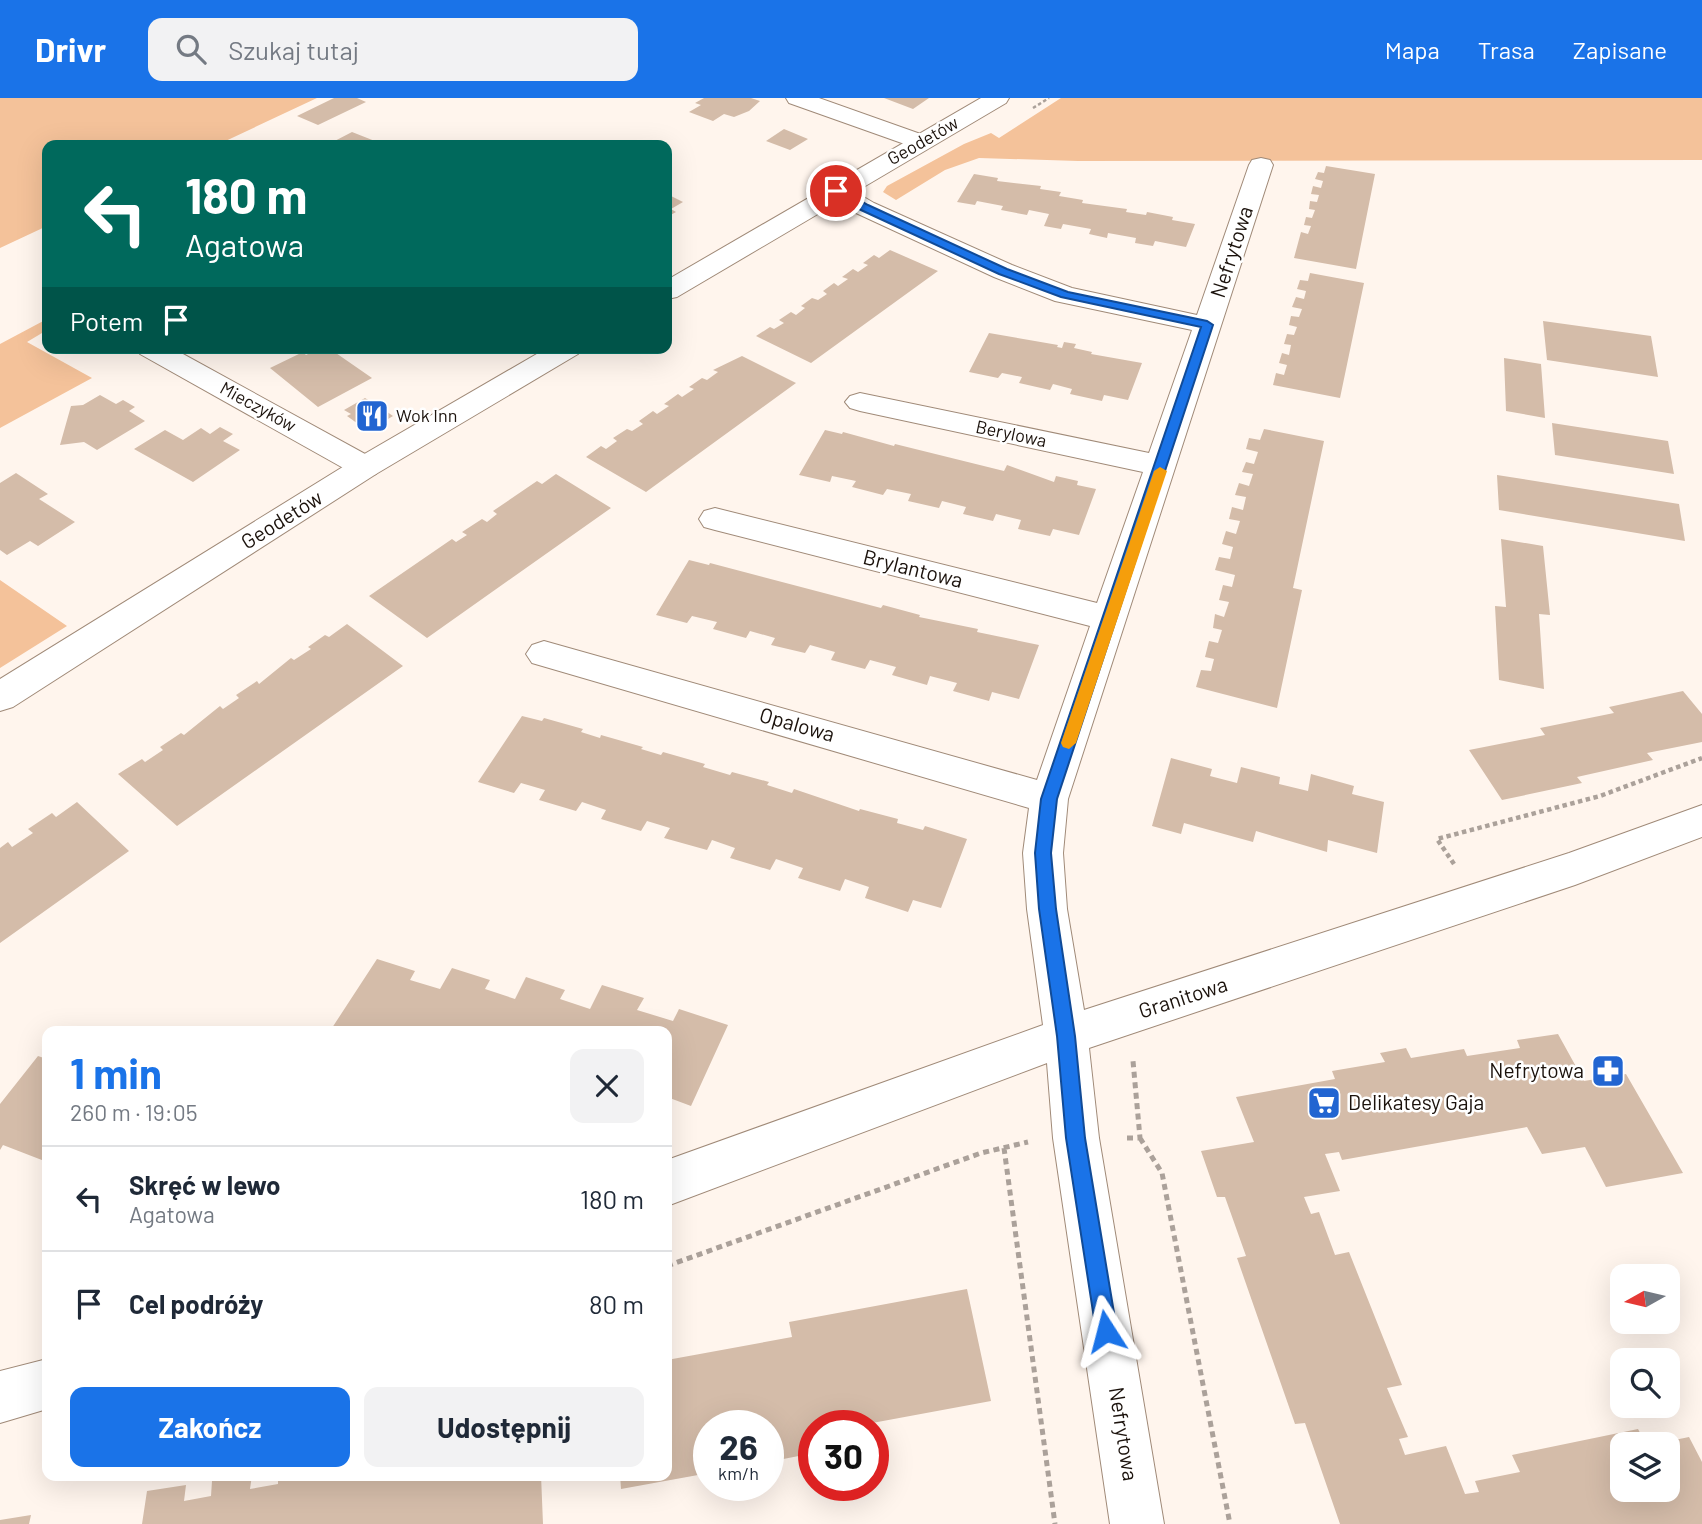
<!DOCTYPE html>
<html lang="pl">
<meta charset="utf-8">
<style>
:root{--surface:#fff;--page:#f2f2f3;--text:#1f2937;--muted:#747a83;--line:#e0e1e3;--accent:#1a73e8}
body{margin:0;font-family:Barlow,sans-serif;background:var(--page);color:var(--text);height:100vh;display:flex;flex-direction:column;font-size:26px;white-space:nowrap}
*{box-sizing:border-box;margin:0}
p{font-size:23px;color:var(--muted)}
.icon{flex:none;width:38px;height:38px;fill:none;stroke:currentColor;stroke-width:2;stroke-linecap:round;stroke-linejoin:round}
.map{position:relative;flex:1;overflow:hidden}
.sheet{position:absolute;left:42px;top:928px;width:630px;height:455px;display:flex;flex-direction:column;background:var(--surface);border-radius:14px;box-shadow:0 7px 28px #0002}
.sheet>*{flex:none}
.guide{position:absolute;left:42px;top:42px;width:630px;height:214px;border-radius:14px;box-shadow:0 7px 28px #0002;background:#00695c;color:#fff;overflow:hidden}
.needle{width:46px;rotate:262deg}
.buttons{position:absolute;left:1610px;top:1166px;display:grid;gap:14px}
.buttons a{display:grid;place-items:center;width:70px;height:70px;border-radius:14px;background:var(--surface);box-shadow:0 7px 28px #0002;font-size:35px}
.speed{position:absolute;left:693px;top:1312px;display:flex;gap:14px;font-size:35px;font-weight:700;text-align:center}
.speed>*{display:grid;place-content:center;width:91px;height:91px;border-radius:50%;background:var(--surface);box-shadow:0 7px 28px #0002;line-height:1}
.speed small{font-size:18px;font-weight:400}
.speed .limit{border:10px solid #d22;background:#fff;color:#111}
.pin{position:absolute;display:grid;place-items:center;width:60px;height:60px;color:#fff;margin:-30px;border:4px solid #fff;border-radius:50%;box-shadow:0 2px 7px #0007}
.me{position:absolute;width:77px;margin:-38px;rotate:351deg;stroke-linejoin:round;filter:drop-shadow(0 0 5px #0008)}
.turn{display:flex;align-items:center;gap:24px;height:147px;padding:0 28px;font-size:32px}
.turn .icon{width:91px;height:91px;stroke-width:2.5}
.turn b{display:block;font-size:49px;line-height:60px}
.then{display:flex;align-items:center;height:66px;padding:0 28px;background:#0003;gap:14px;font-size:26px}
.round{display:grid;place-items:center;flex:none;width:74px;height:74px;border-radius:14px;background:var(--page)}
.head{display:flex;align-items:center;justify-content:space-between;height:119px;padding:0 28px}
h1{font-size:42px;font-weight:700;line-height:52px;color:var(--accent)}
.primary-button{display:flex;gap:14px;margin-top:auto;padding:14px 28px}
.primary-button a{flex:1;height:80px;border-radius:14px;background:var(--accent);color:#fff;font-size:28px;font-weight:700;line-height:80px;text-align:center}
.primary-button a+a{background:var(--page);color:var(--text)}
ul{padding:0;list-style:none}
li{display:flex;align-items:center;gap:21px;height:105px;padding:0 28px;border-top:2px solid var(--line)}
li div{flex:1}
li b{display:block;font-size:26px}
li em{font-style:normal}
header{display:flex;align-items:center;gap:42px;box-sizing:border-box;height:98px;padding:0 35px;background:var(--accent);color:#fff}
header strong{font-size:33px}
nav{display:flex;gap:38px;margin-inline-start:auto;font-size:24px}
.search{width:490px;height:63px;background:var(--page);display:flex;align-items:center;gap:18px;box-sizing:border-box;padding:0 24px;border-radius:14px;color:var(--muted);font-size:26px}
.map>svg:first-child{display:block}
</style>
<header>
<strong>Drivr</strong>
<div class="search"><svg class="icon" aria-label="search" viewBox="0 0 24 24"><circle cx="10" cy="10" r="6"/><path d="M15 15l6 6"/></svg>Szukaj tutaj</div>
<nav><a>Mapa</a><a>Trasa</a><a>Zapisane</a></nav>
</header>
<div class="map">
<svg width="1702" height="1426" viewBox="0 0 1702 1426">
<rect width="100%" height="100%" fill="#fff5ed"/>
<path fill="#f4c29a" d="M0,0h317l-100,47h-170v81l-47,22z
M1061,0h641v62l-624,1 -99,-3 -34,12 -49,30 -13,-8 4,-6 77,-42 27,-11 8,5z
M47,221v11l-20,12 65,36 -92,50v-84z
M0,482l67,46 -67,42z"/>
<path fill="#d4bca9" d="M334,0h23l9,4 -48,23 -21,-9z
M704,0h47l9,3 -11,10 -15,6 -10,-3 -11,7 -24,-9 12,-7 -6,-2z
M884,0h45l-16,11z
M784,31l24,10 -18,11 -24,-9z
M352,34l33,13h-58z
M1326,68l49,8 -19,95 -62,-11 7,-26 7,2 3,-8 -7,-1 2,-8 6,1 3,-8 -6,-1 1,-8 7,1 2,-7 -8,-1 2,-8 8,2 2,-7 -8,-2 3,-7 6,1z
M974,76l24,4 -1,3 44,5 -1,3 21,3 -2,4 24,4 -1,3 45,6 -1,3 20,3 1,-3 26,5 -1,3 23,4 -9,23 -31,-6 -2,5 -18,-3 1,-5 -28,-5 -1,5 -18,-4 2,-5 -28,-5 -2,5 -17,-3 5,-12 -20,-4 -2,5 -26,-5 2,-4 -26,-5 -2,4 -18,-3z
M667,96l16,8 -12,7 5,3 -9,5z
M890,152l48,21 -127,92 -55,-27 14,-9 4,2 10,-6 -5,-3 12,-8 5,3 9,-7 -4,-2 11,-8 6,2 9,-6 -4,-3 11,-8 4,3 10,-7 -6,-2 11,-8 5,3 10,-7 -5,-2 11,-8 5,3z
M1310,175l54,10 -24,115 -67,-13 3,-12 8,2 3,-10 -8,-2 3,-10 7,2 2,-10 -7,-1 3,-10 7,1 3,-8 -8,-2 2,-9 8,1 3,-8 -10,-2 4,-10 8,2 2,-8 -9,-2 3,-9 8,1z
M1543,223l108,15 7,41 -111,-17z
M989,235l69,12 -1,2 5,1 2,-6 12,2 -2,4 18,4 -1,2 51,9 -14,37 -24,-5 -2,6 -32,-7 2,-5 -19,-5 -3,6 -31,-7 3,-6 -20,-4 -4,5 -29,-6z
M314,250l19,3 39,27 -54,29 -48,-39 33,-16 3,3 10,-5z
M742,258l54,27 -150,109 -60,-35 15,-11 5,3 11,-8 -4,-3 14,-9 5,2 11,-7 -4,-3 14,-10 4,3 12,-8 -5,-2 14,-10 4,3 12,-8 -5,-2 13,-9 5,2 11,-8 -5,-2z
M1504,260l37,6 4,54 -39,-7z
M100,297l16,9 7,-4 12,7 -6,4 16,10 -48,29 -13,-8 -24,3 11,-39 12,-1z
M365,300l15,9 13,9 -25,15 -21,-15 4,-2 -7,-4z
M1552,325l116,18 6,33 -119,-19z
M220,329l13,7 -10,7 17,9 -47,32 -59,-33 31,-19 18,10 18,-12 9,6z
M1264,331l60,12 -31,147 9,2 -25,118 -81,-21 5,-17 10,1 3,-12 -9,-2 4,-16 9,2 4,-13 -9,-2 2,-14 9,3 5,-15 -10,-2 4,-15 9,2 3,-12 -20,-5 4,-13 11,2 3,-12 -11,-3 4,-13 10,3 4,-13 -11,-2 3,-12 11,3 3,-13 -11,-2 4,-12 10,3 4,-12 -11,-2 4,-10 8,2 4,-12 -12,-3 3,-11 11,2z
M825,332l17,4 1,-2 51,14 1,-2 109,27 3,-6 47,17 2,-6 22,5 -1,4 19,4 -17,46 -26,-6 -3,7 -32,-7 3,-9 -25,-6 -3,7 -30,-7 3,-7 -24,-6 -3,7 -31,-7 3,-7 -24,-5 -4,6 -31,-8 4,-6 -24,-5 -2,6 -31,-7z
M16,375l32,21 -9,5 36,23 -37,24 -8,-5 -23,14 -7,-5v-67z
M556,376l55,34 -184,130 -58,-42 83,-57 4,3 11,-7 -5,-3 20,-13 5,3 10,-8 -4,-3 44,-30 5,3z
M1497,377l182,29 6,37 -186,-31z
M1501,441l42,7 7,69 -11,-1 5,75 -45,-9 -4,-74 11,1z
M689,462l20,5 1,-2 171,45 2,-3 37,10 -1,2 59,12 -1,3 62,13 -20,54 -27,-7 -3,9 -36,-10 4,-8 -27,-7 -3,9 -35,-10 4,-8 -26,-7 -5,9 -34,-9 4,-8 -25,-7 -5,8 -34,-8 4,-7 -25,-7 -4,7 -33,-9 4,-7 -25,-6 -5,7 -31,-8z
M347,526l56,42 -226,160 -59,-52 24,-15 3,3 18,-12 -3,-3 21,-14 3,2 36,-29 3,3 16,-11 -3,-3 21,-14 2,3 32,-26 3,2 17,-11 -3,-2 17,-12 4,2z
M1683,593l19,23v28l-55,11 6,7 -76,17 5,6 -80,17 -33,-50 76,-15 -5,-7 74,-15 -5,-6z
M522,618l20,5 2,-3 39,11 -2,3 19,6 1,-3 42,12 -2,2 20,6 2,-3 42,12 -2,3 27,8 2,-3 37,10 -2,3 25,8 2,-4 65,22 1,-2 38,10 -1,4 26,7 2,-4 42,13 -26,69 -28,-8 -5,12 -43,-14 4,-11 -24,-8 -5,12 -42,-13 5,-10 -27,-9 -6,11 -40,-12 5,-10 -23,-8 -5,10 -43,-12 6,-10 -23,-7 -6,10 -40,-12 5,-9 -24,-8 -6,9 -37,-11 6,-10 -24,-7 -7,10 -36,-11z
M1171,660l41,11 -2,7 27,7 4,-16 39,10 -1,7 29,7 3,-17 43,12 -2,8 32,8 -7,51 -49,-13 -1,12 -71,-21 -3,11 -69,-19 -3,11 -29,-8z
M77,704l52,49 -129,92v-95l8,-6 4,5 21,-14 -5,-4 24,-16 4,4z
M377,861l38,12 -5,9 30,9 12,-21 38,12 -5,9 30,10 11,-22 39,13 -5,9 30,10 12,-24 42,13 -7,12 36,11 6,-12 49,16 -37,81 -24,-9v-66h-337z
M1558,936l26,47 42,-7 57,99 -77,14 -21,-40 -43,7 -15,-27 -185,33 -3,-8 -14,2 15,37 -36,6 7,17 8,-2 16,43 14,-3 53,133 -15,3 21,49 -9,2 6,16 41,-9 19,48 14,-2 -4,-11 45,-9 -8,-17 126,-26 8,15h-24v45h46v-45l-8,-1 29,-6 13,25v62h-362l-35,-101 -10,1 -58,-166 9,-2 -21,-59h-8l-16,-46 53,-9 -18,-45 99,-18 -3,-8 53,-9 -5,-9 26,-5 5,10 53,-9 3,7 53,-8 -3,-8z
M38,958l9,3v103l-44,-17 -3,5v-46z
M967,1191l24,112 -135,25h-42v27l-46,9v-36h-59v47l-88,16 -1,-14h47v-115l125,-23 -3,-15z
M241,1377h11l-2,14 28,-5v-9h263l2,49h-401l5,-33 39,-6 -2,16 27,-5 1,-15z
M31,1417l-2,9h-29v-4z"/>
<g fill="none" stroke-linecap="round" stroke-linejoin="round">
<defs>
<path id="street" d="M786,0h33l110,39 4,5 -4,5h-16l-124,-44z
M1261,60l9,2 3,5 -205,634 -5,54 4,56 17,101 485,-157 133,-48v32l-127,48 -486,163 10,90 65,386h-54l-57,-386 -6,-75 -380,143v-46l376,-135 -16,-116 -4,-56 6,-45 -497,-145 -6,-9 6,-9 12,-4 493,139 53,-154 -375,-96 -11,-3 -5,-8 5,-8 11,-3 382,95 46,-131 -283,-61 -10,-3 -5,-6 5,-6 10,-3 289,60 43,-123 -137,-29 -61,-24 -138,-64 -29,-17 -3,-5 3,-5 9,-2 9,2 29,17 138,62 60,23 125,27 52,-150 3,-5z
M136,250h36l204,112 4,7 -4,7 -11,3 -11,-3 -214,-120z
M47,1261v50l-47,14v-52z"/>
<path id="secondary" d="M981,0h28l-3,5 -329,194 -10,2v-19z
M547,250h35l-4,6 -202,120 -363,233 -13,4v-32l354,-219z"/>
</defs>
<use href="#street" stroke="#a08a78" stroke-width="2"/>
<use href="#secondary" stroke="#a08a78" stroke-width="2"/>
<path stroke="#aba19a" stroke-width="2.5" stroke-dasharray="3.5 2.5" stroke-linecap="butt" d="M1033,10l16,-10"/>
<path stroke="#aba19a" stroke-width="4.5" stroke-dasharray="4.5 3.5" stroke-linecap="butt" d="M1454,766l-17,-25 163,-43 102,-38"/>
<path stroke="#aba19a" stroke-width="5" stroke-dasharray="6 4.5" stroke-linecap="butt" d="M1127,1040h13l-7,-77
M1140,1040l22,35 68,351
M1004,1050l51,376
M667,1168l314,-113 47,-11"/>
<use href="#street" fill="#fff" fill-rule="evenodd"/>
<use href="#secondary" fill="#fff" fill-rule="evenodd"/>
</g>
<path fill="#1a73e8" stroke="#114b97" stroke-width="2" d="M832,91h8l28,16 139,64 61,23 139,29 6,4 -156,474 -6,54 5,56 19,127 10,102 32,193 -3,8 -8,3 -7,-3 -3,-8 -30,-193 -9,-102 -18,-127 -4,-56 6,-54 160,-472 -140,-30 -62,-23 -138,-64 -29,-17z"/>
<path fill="#f59e0b" d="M1160,369l7,4 -91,272 -7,6 -6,-2 -2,-4 93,-272z"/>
<defs>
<symbol id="restaurant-square" viewBox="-11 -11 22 22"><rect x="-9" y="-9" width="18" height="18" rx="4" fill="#2265d1" stroke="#fff"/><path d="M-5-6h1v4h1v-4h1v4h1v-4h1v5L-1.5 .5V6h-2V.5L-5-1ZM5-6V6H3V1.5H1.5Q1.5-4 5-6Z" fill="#fff"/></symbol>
<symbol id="pharmacy-square" viewBox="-11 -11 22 22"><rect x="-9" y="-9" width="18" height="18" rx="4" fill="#2265d1" stroke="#fff"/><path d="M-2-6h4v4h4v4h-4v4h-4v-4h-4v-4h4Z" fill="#fff"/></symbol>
<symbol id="supermarket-square" viewBox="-11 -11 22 22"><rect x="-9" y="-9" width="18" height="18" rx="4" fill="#2265d1" stroke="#fff"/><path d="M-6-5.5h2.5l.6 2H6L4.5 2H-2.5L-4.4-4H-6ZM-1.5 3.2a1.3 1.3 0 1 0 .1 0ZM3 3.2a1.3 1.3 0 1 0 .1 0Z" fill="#fff"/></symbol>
</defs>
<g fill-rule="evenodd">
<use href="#restaurant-square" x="353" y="299" width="38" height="38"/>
<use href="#pharmacy-square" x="1589" y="954" width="38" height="38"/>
<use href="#supermarket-square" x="1305" y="986" width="38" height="38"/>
</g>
<g text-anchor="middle" stroke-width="5" stroke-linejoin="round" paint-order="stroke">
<g font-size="18" fill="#1b120c" stroke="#fff">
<text transform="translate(923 43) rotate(-30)" y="6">Geodetów</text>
<text transform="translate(258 309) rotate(29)" y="6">Mieczyków</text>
<text transform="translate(1011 336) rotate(12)" y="6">Berylowa</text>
</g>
<g font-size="18" fill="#1b120c" stroke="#fff" text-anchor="start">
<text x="396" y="324">Wok Inn</text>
</g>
<g font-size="21" fill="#1b120c" stroke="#fff">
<text transform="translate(1232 154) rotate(-72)" y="7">Nefrytowa</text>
<text transform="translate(282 422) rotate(-32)" y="7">Geodetów</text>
<text transform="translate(913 471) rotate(14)" y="7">Brylantowa</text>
<text transform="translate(797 627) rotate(16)" y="7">Opalowa</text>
<text transform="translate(1183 900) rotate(-18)" y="7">Granitowa</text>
<text transform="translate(1123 1336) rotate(81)" y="7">Nefrytowa</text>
</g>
<g font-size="21" fill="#1b120c" stroke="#fff" text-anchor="end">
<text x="1584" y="980">Nefrytowa</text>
<text x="1348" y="1012" text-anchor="start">Delikatesy Gaja</text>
</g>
</g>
</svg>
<div class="buttons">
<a><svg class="needle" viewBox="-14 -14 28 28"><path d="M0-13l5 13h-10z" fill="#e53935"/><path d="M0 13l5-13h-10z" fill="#747a83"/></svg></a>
<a><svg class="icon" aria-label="search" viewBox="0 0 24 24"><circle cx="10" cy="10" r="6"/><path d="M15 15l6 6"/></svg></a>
<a><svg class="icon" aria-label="layers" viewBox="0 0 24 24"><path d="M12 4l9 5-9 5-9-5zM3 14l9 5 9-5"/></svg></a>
</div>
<div class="speed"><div>26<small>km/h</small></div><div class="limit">30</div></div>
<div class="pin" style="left:836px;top:93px;background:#d93025"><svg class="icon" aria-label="arrive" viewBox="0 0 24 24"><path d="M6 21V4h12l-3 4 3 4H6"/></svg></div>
<svg class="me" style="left:1106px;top:1233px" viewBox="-20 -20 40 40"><path d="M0-17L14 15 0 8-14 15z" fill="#1a73e8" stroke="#fff" stroke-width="4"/></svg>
<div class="guide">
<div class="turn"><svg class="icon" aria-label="left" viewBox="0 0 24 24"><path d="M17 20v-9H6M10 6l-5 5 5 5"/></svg><div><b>180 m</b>Agatowa</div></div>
<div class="then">Potem<svg class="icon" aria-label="arrive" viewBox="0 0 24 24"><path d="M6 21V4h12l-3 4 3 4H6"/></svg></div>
</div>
<section class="sheet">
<div class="head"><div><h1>1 min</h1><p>260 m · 19:05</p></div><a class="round"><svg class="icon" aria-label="close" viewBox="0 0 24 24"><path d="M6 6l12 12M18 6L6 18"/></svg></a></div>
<ul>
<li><svg class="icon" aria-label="left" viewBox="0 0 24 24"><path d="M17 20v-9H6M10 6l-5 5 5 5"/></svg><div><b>Skręć w lewo</b><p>Agatowa</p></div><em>180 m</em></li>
<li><svg class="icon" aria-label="arrive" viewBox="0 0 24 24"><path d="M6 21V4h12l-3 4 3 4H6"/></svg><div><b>Cel podróży</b></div><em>80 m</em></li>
</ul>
<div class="primary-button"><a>Zakończ</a><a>Udostępnij</a></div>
</section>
</div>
